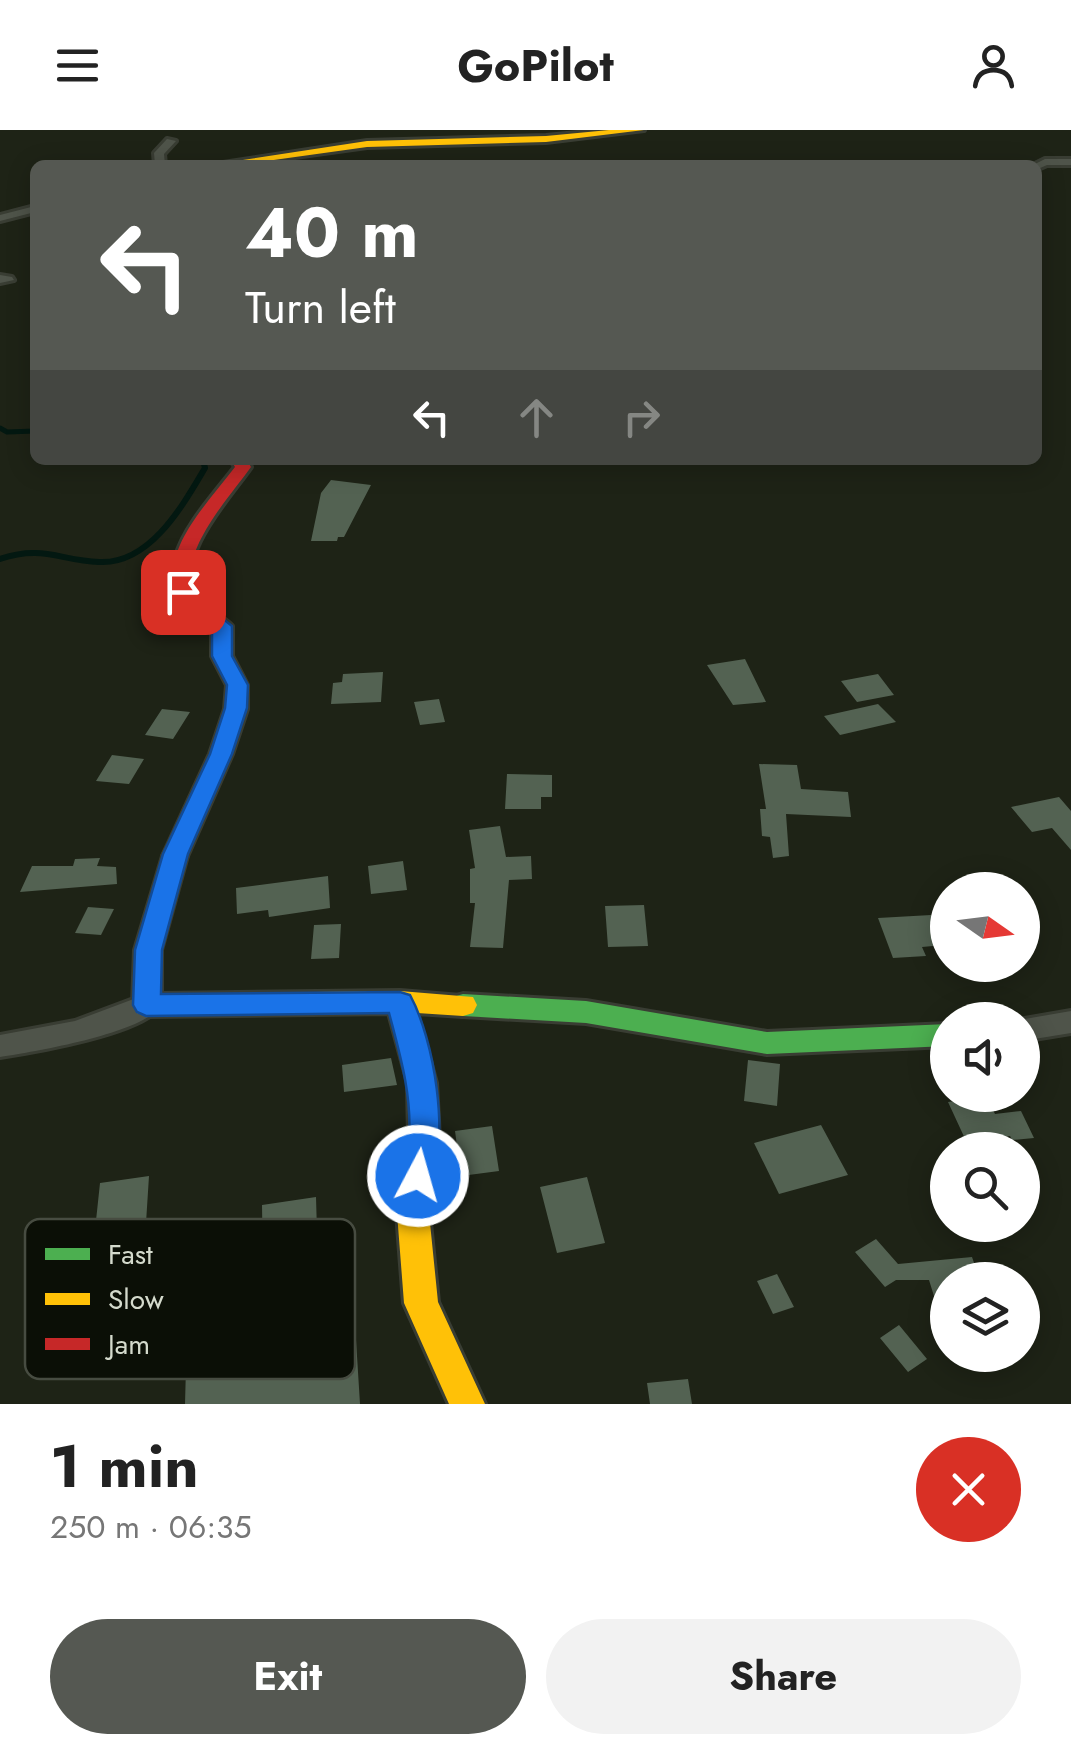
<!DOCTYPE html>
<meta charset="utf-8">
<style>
:root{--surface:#fff;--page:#f2f2f2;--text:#222;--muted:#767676;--accent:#555852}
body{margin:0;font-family:Jost,sans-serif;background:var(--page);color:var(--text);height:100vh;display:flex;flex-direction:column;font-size:38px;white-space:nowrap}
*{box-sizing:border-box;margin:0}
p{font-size:32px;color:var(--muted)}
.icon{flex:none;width:55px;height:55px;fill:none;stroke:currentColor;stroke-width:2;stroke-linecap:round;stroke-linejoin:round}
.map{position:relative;height:1274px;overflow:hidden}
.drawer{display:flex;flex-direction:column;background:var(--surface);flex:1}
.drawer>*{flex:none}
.hud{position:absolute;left:30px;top:30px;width:1012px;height:305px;border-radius:15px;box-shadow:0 5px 25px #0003;background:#555852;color:#fff;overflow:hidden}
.needle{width:65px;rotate:104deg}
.controls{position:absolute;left:930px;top:742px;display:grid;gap:20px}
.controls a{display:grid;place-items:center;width:110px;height:110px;border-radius:50%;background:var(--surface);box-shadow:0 5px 25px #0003;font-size:50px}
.pin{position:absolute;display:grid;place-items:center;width:85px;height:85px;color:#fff;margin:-42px;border-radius:20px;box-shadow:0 5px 15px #0006}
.me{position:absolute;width:110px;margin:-55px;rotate:6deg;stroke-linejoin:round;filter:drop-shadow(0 0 8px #0008)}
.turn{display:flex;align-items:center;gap:35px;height:210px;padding:0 50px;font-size:45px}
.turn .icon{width:130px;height:130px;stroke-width:2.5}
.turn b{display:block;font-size:70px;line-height:85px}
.lanes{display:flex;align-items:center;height:95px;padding:0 50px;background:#0003;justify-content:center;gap:50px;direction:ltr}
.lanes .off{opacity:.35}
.round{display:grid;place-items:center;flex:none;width:105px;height:105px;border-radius:52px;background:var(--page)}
.summary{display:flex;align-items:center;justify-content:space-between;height:170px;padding:0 50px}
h1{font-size:60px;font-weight:700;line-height:75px}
.primary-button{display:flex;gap:20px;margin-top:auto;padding:20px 50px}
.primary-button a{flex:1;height:115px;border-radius:60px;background:var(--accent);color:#fff;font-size:40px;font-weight:700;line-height:115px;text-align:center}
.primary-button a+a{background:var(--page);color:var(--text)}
header{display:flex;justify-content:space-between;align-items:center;height:130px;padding:0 50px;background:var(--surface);font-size:45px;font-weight:700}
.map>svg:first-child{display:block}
</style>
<header><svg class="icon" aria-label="menu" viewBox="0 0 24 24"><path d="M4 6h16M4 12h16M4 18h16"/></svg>GoPilot<svg class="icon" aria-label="person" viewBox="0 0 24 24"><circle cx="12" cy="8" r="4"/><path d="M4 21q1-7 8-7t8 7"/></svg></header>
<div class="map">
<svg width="1071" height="1274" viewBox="0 0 1071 1274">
<rect width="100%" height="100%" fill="#1e2316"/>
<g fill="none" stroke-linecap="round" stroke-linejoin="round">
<path stroke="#031811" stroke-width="5" d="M0,298l7,4 28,-1"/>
<path stroke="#031811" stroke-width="6" d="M0,429c42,-14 59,1 99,3 51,3 84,-57 106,-94l-2,-8"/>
</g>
<path fill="#536252" d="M331,350l40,5 -27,52h-6l-1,4h-26l10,-48z
M745,529l21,43 -33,3 -26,-40z
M383,542l-2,30 -50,2 2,-21 9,-1 1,-8z
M878,544l16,21 -37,7 -16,-21z
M439,569l6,23 -25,3 -6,-23z
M878,574l18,18 -56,13 -16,-19z
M162,579l28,3 -17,27 -28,-4z
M112,625l32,4 -15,25 -33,-3z
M759,634l38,1 4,24 47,3 3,25 -65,-3 3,42 -16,2 -3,-21 -8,-1 -2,-27h6z
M507,644l45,1v22h-11v12h-36z
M1059,667l12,14v39l-19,-22 -20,4 -21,-25z
M500,696l6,31 25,-1 1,23 -23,1 -6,68 -33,-1 5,-44h-5v-34l5,-1 -6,-38z
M100,728l-3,8 19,1 1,17 -97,8 12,-26h41l2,-7z
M403,731l4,29 -36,4 -3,-28z
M328,746l2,32 -61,9 -1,-7 -31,4 -1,-26z
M644,775l4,41 -40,1 -3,-41z
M88,777l26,2 -13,26 -26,-2z
M931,785l13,30 -22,2 4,9 -33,2 -15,-40z
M341,794l-2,34 -28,1 3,-34z
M391,928l6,27 -53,7 -2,-27z
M748,930l32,4 -3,42 -33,-5z
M986,966l9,18 26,-3 13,27 -22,2 -2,-4 -43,7 -19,-41z
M821,995l27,50 -69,19 -25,-51z
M492,996l7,45 -38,5 -6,-45z
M149,1046l-3,47 -51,7 5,-47z
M587,1047l18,66 -48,10 -17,-66z
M316,1067l2,70 -55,8 -1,-70z
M876,1109l22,25 74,-7 8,23h-32v44l-5,1 -14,-45h-33l-11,7 -30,-35z
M777,1144l17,33 -21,7 -16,-33z
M899,1195l28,34 -19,13 -28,-34z
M356,1210l4,64h-175l1,-37z
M688,1249l4,25h-42l-3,-21z"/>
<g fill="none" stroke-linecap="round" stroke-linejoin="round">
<defs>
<path id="street" d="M167,9l9,2 -12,13 1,11h-10l-1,-12z
M1071,29v6h-24l-9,4 -5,-4 12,-6z
M35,76v6l-35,9v-6z
M0,145l12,2 2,3 -14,3z
M147,864l10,3 4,8c-15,28 -128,47 -161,52v-22l75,-14z
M1071,881v22l-49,8v-21h-3z"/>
<path id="fast" d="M463,864l123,7 181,31 181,-8v22l-181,8 -181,-31 -123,-7 -10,-3 -4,-8 4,-8z"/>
<path id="slow" d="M609,0h35l-98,12 -179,5 -130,18h-27l157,-24 179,-5z
M175,718l9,2 3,6 -26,94v44l239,-3 73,6 4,8 -4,8 -10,3 -46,-3 19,70 3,55 -10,75 9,89 47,102h-36l-45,-101 -7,-90 12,-75 -1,-55 -19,-70 -242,3 -10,-3 -4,-8 2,-55 28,-94 3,-6z"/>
<path id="jam" d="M231,330h16l4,7c-21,30 -79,91 -55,130 8,13 26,18 36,29v30l15,29v24l-15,45 -45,102 -3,6h-18l-3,-6 47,-102 15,-45 2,-24 -15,-29v-28c-80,-49 -17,-109 23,-161z"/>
</defs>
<use href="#street" stroke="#393d33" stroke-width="6"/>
<use href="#fast" stroke="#393d33" stroke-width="6"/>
<use href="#slow" stroke="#393d33" stroke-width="6"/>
<use href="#jam" stroke="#393d33" stroke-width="6"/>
<use href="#street" fill="#4f544a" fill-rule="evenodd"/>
<use href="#fast" fill="#4caf50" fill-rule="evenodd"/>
<use href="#slow" fill="#ffc107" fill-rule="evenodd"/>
<use href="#jam" fill="#c62828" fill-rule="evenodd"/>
</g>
<path fill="#1a73e8" stroke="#114b97" stroke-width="2.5" d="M183,456l49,40v30l16,29 -1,23 -15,46 -44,100 -26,96 -1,44 239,-2 10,3c24,44 41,143 19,190l-11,4 -11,-4c-7,-15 1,-30 2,-46 3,-44 -9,-84 -20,-126l-243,3 -9,-4 -4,-7 2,-55 28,-96 47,-100 15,-46 2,-23 -15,-29v-28l-22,-15 -17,-21z"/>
<rect x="25" y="1089" width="330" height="160" rx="15" fill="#0b0f06" stroke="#474c41" stroke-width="2.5"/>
<rect x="45" y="1118" width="45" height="12" fill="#4caf50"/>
<rect x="45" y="1163" width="45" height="12" fill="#ffc107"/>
<rect x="45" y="1208" width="45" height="12" fill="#c62828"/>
<g font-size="28" fill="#d4dacc">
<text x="108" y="1134">Fast</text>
<text x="108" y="1179">Slow</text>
<text x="108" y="1224">Jam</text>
</g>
</svg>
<div class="controls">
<a><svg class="needle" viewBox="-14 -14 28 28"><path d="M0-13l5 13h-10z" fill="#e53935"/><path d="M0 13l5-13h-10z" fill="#767676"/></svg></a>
<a><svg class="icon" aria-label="sound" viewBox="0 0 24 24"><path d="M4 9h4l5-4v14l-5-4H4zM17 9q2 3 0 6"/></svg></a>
<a><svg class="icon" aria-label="search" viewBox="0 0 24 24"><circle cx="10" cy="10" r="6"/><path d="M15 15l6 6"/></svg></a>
<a><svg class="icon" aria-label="layers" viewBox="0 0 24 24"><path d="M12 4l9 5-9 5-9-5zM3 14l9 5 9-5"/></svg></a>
</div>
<div class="pin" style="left:183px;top:462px;background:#d93025"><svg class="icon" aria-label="arrive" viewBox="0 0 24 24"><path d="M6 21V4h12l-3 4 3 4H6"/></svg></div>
<svg class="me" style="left:418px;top:1046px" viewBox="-20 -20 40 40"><circle r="17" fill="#1a73e8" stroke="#fff" stroke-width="3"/><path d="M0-11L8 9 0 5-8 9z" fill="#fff"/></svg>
<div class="hud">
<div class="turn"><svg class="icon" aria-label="left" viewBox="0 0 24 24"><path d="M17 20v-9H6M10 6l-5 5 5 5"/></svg><div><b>40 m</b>Turn left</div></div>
<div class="lanes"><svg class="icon" aria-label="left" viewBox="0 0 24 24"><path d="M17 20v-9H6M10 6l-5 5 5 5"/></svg><svg class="icon off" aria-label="ahead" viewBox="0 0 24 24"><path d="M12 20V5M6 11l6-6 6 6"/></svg><svg class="icon off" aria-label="right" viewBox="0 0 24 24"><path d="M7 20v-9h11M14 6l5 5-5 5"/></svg></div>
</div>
</div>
<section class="drawer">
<div class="summary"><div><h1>1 min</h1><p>250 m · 06:35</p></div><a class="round" style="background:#d93025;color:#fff"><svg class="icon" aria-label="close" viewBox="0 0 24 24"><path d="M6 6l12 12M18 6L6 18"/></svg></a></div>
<div class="primary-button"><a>Exit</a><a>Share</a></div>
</section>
